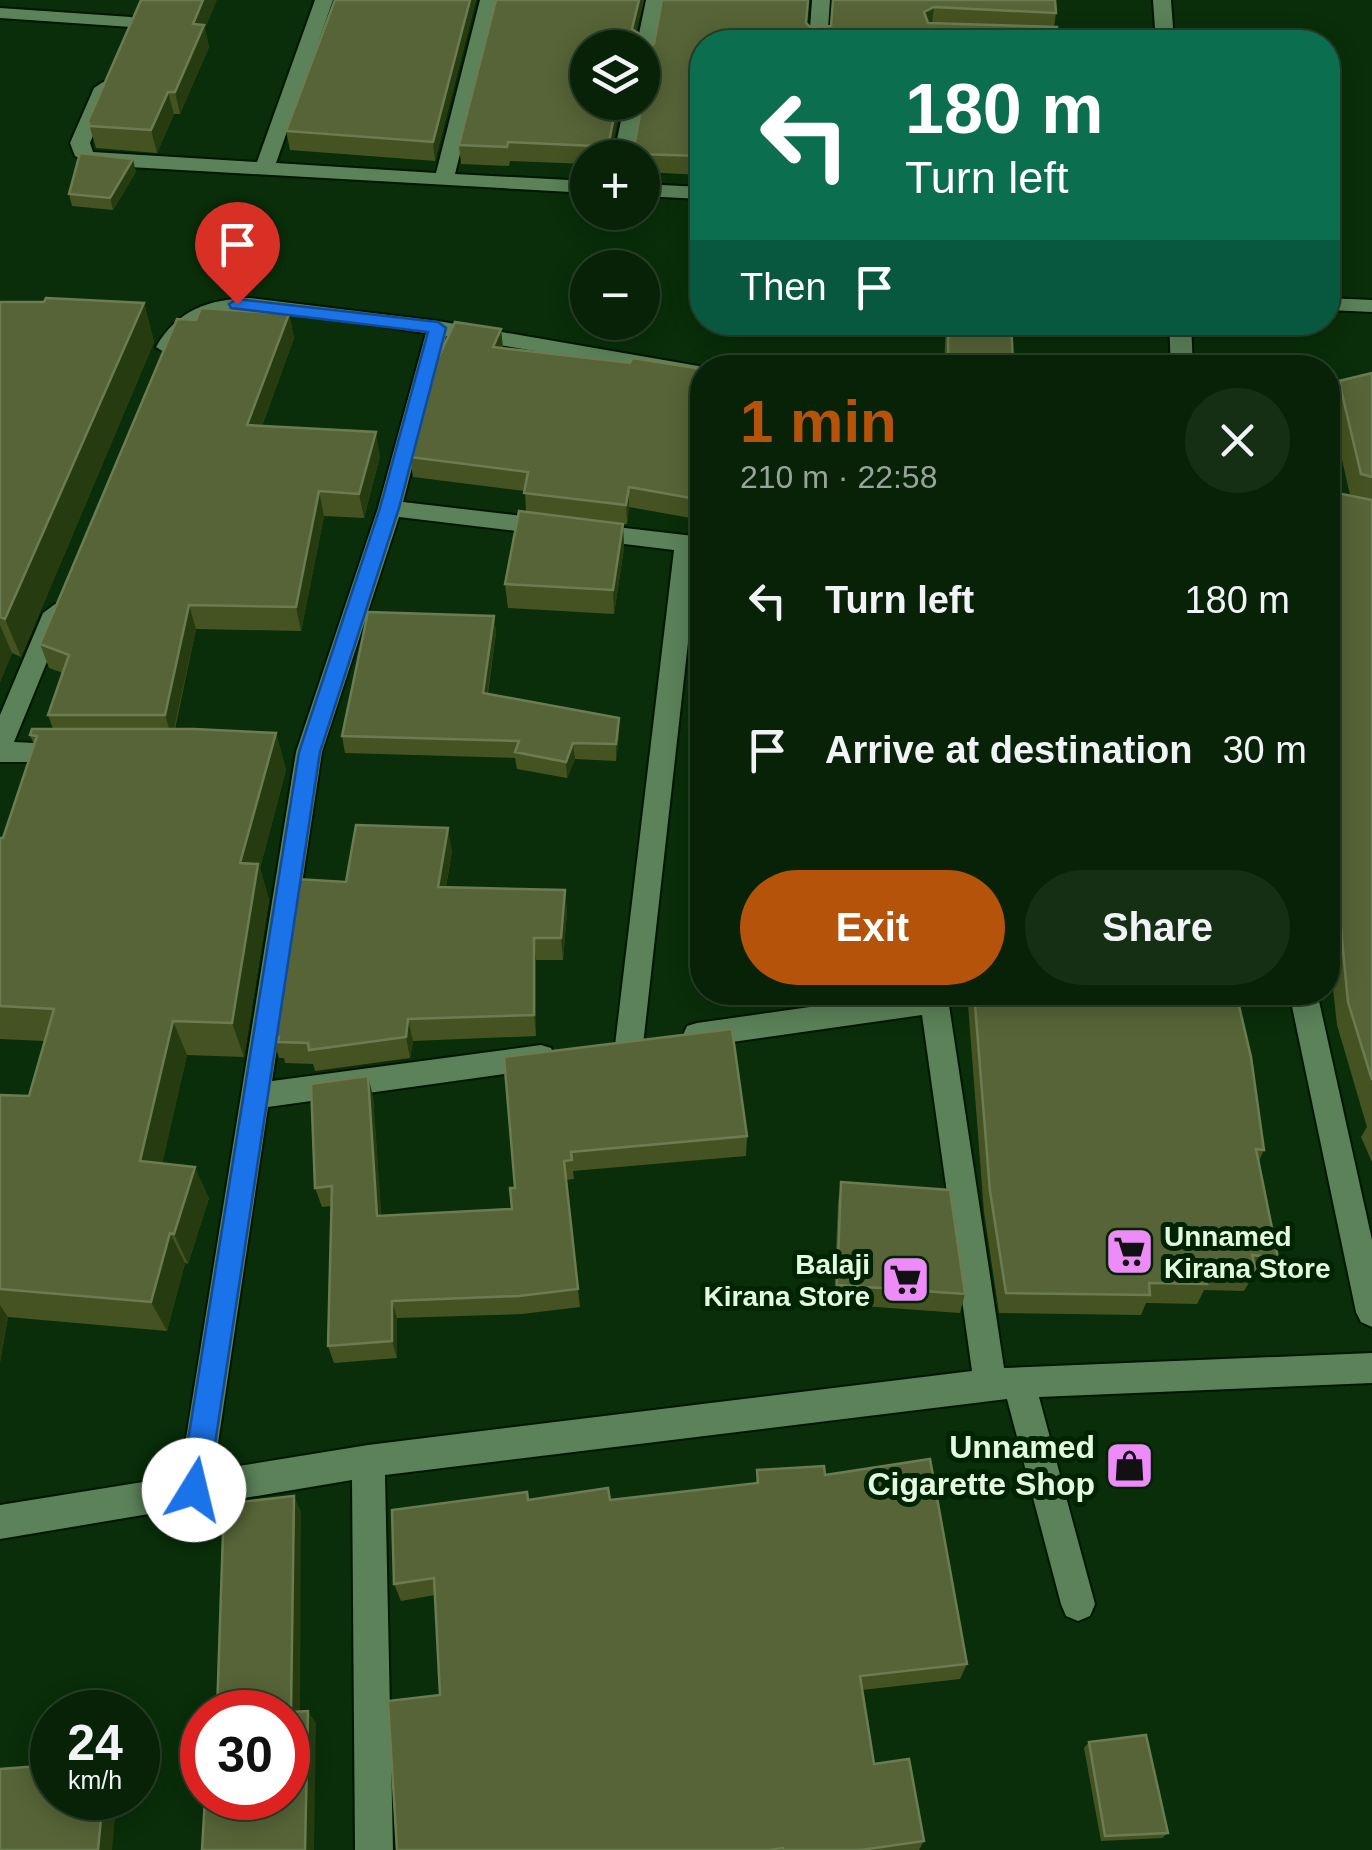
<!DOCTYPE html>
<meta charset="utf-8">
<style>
:root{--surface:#072207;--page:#152f15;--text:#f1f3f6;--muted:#98a49b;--line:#283f28;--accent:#b45309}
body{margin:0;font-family:Helvetica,sans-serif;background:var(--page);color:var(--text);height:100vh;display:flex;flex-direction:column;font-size:38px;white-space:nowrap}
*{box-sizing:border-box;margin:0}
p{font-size:32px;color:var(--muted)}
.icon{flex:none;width:55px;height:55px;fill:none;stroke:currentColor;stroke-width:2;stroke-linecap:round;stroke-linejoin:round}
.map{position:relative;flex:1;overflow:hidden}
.sheet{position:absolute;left:690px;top:355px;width:650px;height:650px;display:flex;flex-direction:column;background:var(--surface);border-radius:40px;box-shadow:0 5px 25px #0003,0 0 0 2px var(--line)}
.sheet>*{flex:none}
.guide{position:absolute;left:690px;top:30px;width:650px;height:305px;border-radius:40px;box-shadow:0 5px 25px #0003,0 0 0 2px var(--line);background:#0b6e4f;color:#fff;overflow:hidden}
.tools{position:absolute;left:570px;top:30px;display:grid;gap:20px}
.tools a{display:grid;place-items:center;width:90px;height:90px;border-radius:50%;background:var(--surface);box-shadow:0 5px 25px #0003,0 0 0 2px var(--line);font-size:50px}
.speed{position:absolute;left:30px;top:1690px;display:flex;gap:20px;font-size:50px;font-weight:700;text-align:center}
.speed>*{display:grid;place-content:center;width:130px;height:130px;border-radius:50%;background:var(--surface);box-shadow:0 5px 25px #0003,0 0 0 2px var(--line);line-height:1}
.speed small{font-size:25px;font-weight:400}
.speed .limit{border:15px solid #d22;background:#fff;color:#111}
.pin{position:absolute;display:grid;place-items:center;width:85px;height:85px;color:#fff;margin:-102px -42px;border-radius:50% 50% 50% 0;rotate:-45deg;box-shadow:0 0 10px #0007}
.pin .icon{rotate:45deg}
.me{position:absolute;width:110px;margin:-55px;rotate:9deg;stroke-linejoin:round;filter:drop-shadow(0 0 8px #0008)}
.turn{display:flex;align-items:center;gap:35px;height:210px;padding:0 50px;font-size:45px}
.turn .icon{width:130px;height:130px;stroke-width:2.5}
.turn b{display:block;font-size:70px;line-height:85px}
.then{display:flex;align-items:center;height:95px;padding:0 50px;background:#0003;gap:20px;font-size:38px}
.round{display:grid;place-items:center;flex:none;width:105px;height:105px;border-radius:52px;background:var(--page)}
.headline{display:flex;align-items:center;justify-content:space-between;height:170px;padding:0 50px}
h1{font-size:60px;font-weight:600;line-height:75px;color:var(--accent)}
.cta{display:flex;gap:20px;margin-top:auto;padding:20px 50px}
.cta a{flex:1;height:115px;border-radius:60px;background:var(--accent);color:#fff;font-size:40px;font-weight:600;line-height:115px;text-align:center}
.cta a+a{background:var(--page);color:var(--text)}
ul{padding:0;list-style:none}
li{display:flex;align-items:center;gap:30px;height:150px;padding:0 50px}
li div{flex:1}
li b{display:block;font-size:38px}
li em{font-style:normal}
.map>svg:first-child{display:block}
</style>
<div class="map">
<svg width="1372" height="1850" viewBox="0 0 1372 1850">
<rect width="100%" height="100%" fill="#092e09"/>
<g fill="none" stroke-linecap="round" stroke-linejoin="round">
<defs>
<path id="service" d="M1023,34l64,3 9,5h-80l1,-7z"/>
<path id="minor" d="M315,0h18l-57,163 160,10 44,-173h18l-43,174 133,7v12l-494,-28 -19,-9 -5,-13 24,-55 9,-6 9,6 -22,55 3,9 164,10z
M646,0h18l-13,62 -9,5v-19h-6z
M812,0h18l-3,42h-18z
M0,8l131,9 9,5 -9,5 -131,-9z
M625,102h18l-10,56h-20z
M642,184l60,3v12l-60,-3z
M250,298l188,23 272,47h-8v11l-256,-43 -43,166 299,35v16h-4l-55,492 -4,9 -10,3 -10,-3 -4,-9 59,-495 -275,-33 -77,235 -50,329 269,-36 10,3 4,9 -4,9 -10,3 -273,38 -54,363 154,-25 604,-74 -50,-356 -225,32 -10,-3 -4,-9 4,-9 10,-3 219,-31h31l57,376 368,-15v30l-333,14 56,207 -5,12 -12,5 -12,-5 -5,-12 -54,-205 -622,76 8,375h-38l-3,-370 -352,59v-34l180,-29 116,-724 82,-244 48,-175c-49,-6 -161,-30 -204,-20 -32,8 -39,36 -55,41l-11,-7c21,-37 53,-48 94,-49z
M1328,298l44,2v12l-44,-2z
M55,604l12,9 -53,129 63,3 4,7 -4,7 -9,3h-68v-47l43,-102z"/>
<path id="tertiary" d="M1153,0h18l3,42h-18z
M1169,322h22l2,46h-22z
M1289,992h28l55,248v87l-11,-5 -5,-10z"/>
</defs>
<use href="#service" stroke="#001500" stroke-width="4"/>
<use href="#minor" stroke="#001500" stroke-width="4"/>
<use href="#tertiary" stroke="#001500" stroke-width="4"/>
<use href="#service" fill="#5b8259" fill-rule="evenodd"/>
<use href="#minor" fill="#5b8259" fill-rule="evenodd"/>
<use href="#tertiary" fill="#5b8259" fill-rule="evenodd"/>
</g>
<path fill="#455322" d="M335,0h141l-41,161 -145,-11 -4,-19z
M496,0h148l-8,32 -48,16 26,94h21l7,-40v-51l165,-27 3,3 21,-1 2,-26 223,13 -2,14 -352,15v133l-60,-3v-14h-54v6l-78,-3 -1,5 -48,-2 -2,-19z
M205,29l4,18 -29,67h-6l-17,39 -61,-5 -8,-27z
M136,172l-23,38 -41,-4 -3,-12z
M0,302l144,1 10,39 -133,315 -9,-4 -12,29z
M289,314l5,24 -32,88 118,30 -16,62 -40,-2 -23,115 -105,-2 -21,100 101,4 10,37 -26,98 9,32 -25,157 -57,-2 -25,108 47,35 -21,66 -3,-1 -18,68 -159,-14 -8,45v-267l29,1 15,-55 -44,-2v-201h3l31,-93 -4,-10 23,-6 -5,-14 15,-42 -14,-5 -9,-24 156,-324z
M946,322h65l1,46h-68z
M501,329l2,19 127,15 72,6v151l-73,-13 -2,17h-4l1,24 -10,66 -106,-6 -3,-24 21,-72 -1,-21 -112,-14 -3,-20z
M1372,373v789l-11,-25 6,-10 -30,-102 -8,-72h-1v-469l9,9 13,2 -20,-88 9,-26z
M494,616l2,17 -8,60 131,25v17l-3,26 -41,-2 -8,19 -50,-9 -2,-11 -170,-5 -3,-17z
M452,851l-6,36 119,3 2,22 -4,48h-27v76l-123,5 -3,17 -95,13 -2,-7 -28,-1 -1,-5h-5l-7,-21 74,-155z
M967,992h263l34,158 -5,11 19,97 -12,20 -13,-2 -9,15 -40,-1 -7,14 -51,-1 -5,12 -142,-2 -15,-101z
M504,1057l243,79 -1,20 -173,15 1,8 -8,1 14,127 -58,7 -125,4v40l-63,5 -6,-17 3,-140 -9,1 -7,-19 58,-92 8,120 131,-7 3,-21z
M841,1182l124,112 -5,19 -126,-9 4,-102z
M757,1470l68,5 142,189 -7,15 -98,11 12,74 50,77 -5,9h-522l43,-155 -5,-100 -34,6 -7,-17 133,-92 1,8h82l146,-17z
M1089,1742l79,91 -6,5 -61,3 -17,-93z"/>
<path fill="#263c10" d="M203,0h14l-12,29 4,18 -29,67 -5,-22 18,-68z
M470,0h6l-41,161 -2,-19z
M639,0h5l-12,47v-18z
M934,7l-2,18 -10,5 2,-18z
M168,92l6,22 -17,39 -6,-23z
M617,102h4l-8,45 -4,-5z
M133,159l3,13 -23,38 -3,-12z
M144,303l10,39 -133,315 -16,-38z
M289,314l5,24 -41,112 -6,-25z
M501,329l2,20 -10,-2z
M376,432l4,24 -16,62 -5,-24z
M629,487v20l-2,17 -1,-19z
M319,491l5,25 -23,115 -5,-24z
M623,524l1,24 -10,66 -1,-24z
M189,605l7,24 -24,109 -7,-23z
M494,616l2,17 -11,76 -2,-16z
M0,625l12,28 -12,29z
M619,718v17l-3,26v-17z
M276,733l10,37 -26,98 9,32 -25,157 -12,-34 8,-160z
M573,743l2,16 -8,19 -1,-16z
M448,828l4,23 -10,58 -4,-22z
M565,890l2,22 -4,48 -2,-22z
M534,938l2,22v76l-2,-21z
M408,1019l5,22 -3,17 -4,-21z
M173,1021l14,34 -31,137 -16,-31z
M368,1076l5,20 10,139 -6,-19z
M195,1167l14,31 -21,66 -14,-30z
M170,1233l15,30 -18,68 -16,-29z
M392,1301l5,17v40l-5,-17z
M0,1305l8,12 -8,45z
M294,1496l7,16 -1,212 -9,-12z
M308,1711l8,12 -2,127h-9z
M103,1798h14l-5,52h-14z"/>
<path fill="#566437" stroke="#6c7c52" stroke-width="2.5" d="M141,0h62l-10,24 11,1 -29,67h-7l-17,38 -61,-4 -2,-5z
M335,0h135l-37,142 -147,-11z
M496,0h143l-7,29 6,4 2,15h-52v54h29l-8,40h26l11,-61h-4v-30l12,-7 8,-44h146l-2,23 4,4 21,-1 2,-26h222l1,13 -122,-6 -10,5 4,11 129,4 1,15h-356v114l-66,-2 1,-6 -129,-6 -1,5 -48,-2z
M80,153l53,6 -23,39 -41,-4z
M46,298l98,5 -139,316 -5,-2v-315h44z
M201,308l88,6 -42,111 129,7 -17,62 -40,-3 -23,116 -107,-2 -24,110h-117l21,-60 -29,-11 137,-325 19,1z
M455,322l46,7 -8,18 137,16 2,-5 70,11v131l-73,-13 -3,18 -102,-12 4,-21 -118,-15 23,-88z
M948,322h63l2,40 -65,-3z
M1372,373v104l-11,-3 -22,-93z
M1328,484l6,2 3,7 35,7v580l-24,-78 -7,-73 -11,1 -2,-30z
M519,511l104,13 -10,66 -108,-6z
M368,612l126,4 -11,77 136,25 -3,26 -43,-1 -7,19 -51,-10 4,-11 -177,-5z
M32,729h162l82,4 -36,130 18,1 -26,159 -59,-2 -33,140 55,6 -21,67 -4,-1 -19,69 -151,-13v-194l29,1 25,-87 -54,-3v-168h3l34,-102 -7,-1z
M356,825l92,3 -10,59 127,3 -4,48h-27v77l-126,4 -2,18 -97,13 -1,-7 -30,-1 1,-5h-7l25,-158 49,3z
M974,992l262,1 15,64 13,93 -8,-1 22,109 -26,-3 4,16 -52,-1 3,14 -58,-1 1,12 -144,-2 -16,-102z
M732,1029l15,107 -176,16 1,8 -8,1 14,128 -59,7 -127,5v40l-64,5 4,-160 -17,2 -4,-104 57,-8 9,140 135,-7 -2,-21h5l-11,-131z
M841,1182l109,8 15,104 -128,-9z
M930,1459l37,205 -107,12 14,88 35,-5 15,82 -63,9h-77l-1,-2 -14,2h-372l-9,-149 52,-6 -6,-117 -40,6 -2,-74 135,-18 1,8 80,-12 2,12 148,-17 -1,-13 67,-4 1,9z
M294,1496l-3,216 17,-1 -3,139h-103l3,-52h83v-86h-71l7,-208z
M1146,1735l22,98 -63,3 -16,-94z
M52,1765v33h51l-5,52h-98v-81z"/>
<path fill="#1a73e8" stroke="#114b97" stroke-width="2.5" d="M237,299l201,23 8,6 -47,180 -79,244 -112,738 -4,9 -10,4 -10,-4 -4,-9 119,-738 81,-244 48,-176 -197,-24 -2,-4z"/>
<defs>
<symbol id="supermarket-square" viewBox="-11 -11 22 22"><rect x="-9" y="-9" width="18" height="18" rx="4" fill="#ed8cf9" stroke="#002401"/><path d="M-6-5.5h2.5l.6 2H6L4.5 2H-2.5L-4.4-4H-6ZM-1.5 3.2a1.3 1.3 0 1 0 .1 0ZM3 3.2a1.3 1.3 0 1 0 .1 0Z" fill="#111"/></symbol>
<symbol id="shop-square" viewBox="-11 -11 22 22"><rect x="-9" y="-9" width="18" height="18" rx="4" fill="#ed8cf9" stroke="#002401"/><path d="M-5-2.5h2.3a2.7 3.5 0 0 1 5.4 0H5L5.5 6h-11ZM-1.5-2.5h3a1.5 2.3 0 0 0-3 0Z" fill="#111"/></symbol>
</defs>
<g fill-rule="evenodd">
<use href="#supermarket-square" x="1102" y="1224" width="55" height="55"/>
<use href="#supermarket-square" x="878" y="1252" width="55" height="55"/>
<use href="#shop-square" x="1102" y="1438" width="55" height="55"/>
</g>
<g text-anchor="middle" stroke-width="10" stroke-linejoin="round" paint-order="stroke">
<g font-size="28" font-weight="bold" fill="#e4f9e2" stroke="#002401" text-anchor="start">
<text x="1164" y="1246">Unnamed<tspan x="1164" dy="32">Kirana Store</tspan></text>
<text x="870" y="1274" text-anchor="end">Balaji<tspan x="870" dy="32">Kirana Store</tspan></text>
</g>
<g font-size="32" font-weight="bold" fill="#e4f9e2" stroke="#002401" text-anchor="end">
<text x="1095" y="1458">Unnamed<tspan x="1095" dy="37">Cigarette Shop</tspan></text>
</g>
</g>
</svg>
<div class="tools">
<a><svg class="icon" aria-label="layers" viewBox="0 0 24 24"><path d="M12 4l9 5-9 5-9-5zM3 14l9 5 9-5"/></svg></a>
<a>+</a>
<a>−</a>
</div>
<div class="speed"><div>24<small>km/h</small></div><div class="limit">30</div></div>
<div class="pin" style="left:237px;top:304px;background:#d93025"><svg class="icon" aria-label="arrive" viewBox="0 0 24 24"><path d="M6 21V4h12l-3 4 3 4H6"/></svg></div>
<svg class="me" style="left:194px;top:1490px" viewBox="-20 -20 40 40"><circle r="19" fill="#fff"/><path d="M0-13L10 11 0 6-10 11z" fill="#1a73e8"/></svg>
<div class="guide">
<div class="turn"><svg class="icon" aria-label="left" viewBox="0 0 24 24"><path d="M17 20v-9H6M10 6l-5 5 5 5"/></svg><div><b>180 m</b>Turn left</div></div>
<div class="then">Then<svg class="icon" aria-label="arrive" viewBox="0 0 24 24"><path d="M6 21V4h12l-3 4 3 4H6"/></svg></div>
</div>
<section class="sheet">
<div class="headline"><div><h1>1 min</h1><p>210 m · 22:58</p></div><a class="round"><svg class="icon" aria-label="close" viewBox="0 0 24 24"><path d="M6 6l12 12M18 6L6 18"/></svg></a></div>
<ul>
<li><svg class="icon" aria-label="left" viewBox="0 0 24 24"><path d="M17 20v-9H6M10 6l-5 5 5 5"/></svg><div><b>Turn left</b></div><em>180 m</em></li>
<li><svg class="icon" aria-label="arrive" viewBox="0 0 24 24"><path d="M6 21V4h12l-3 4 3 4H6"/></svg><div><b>Arrive at destination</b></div><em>30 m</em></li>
</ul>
<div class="cta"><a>Exit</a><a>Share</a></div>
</section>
</div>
